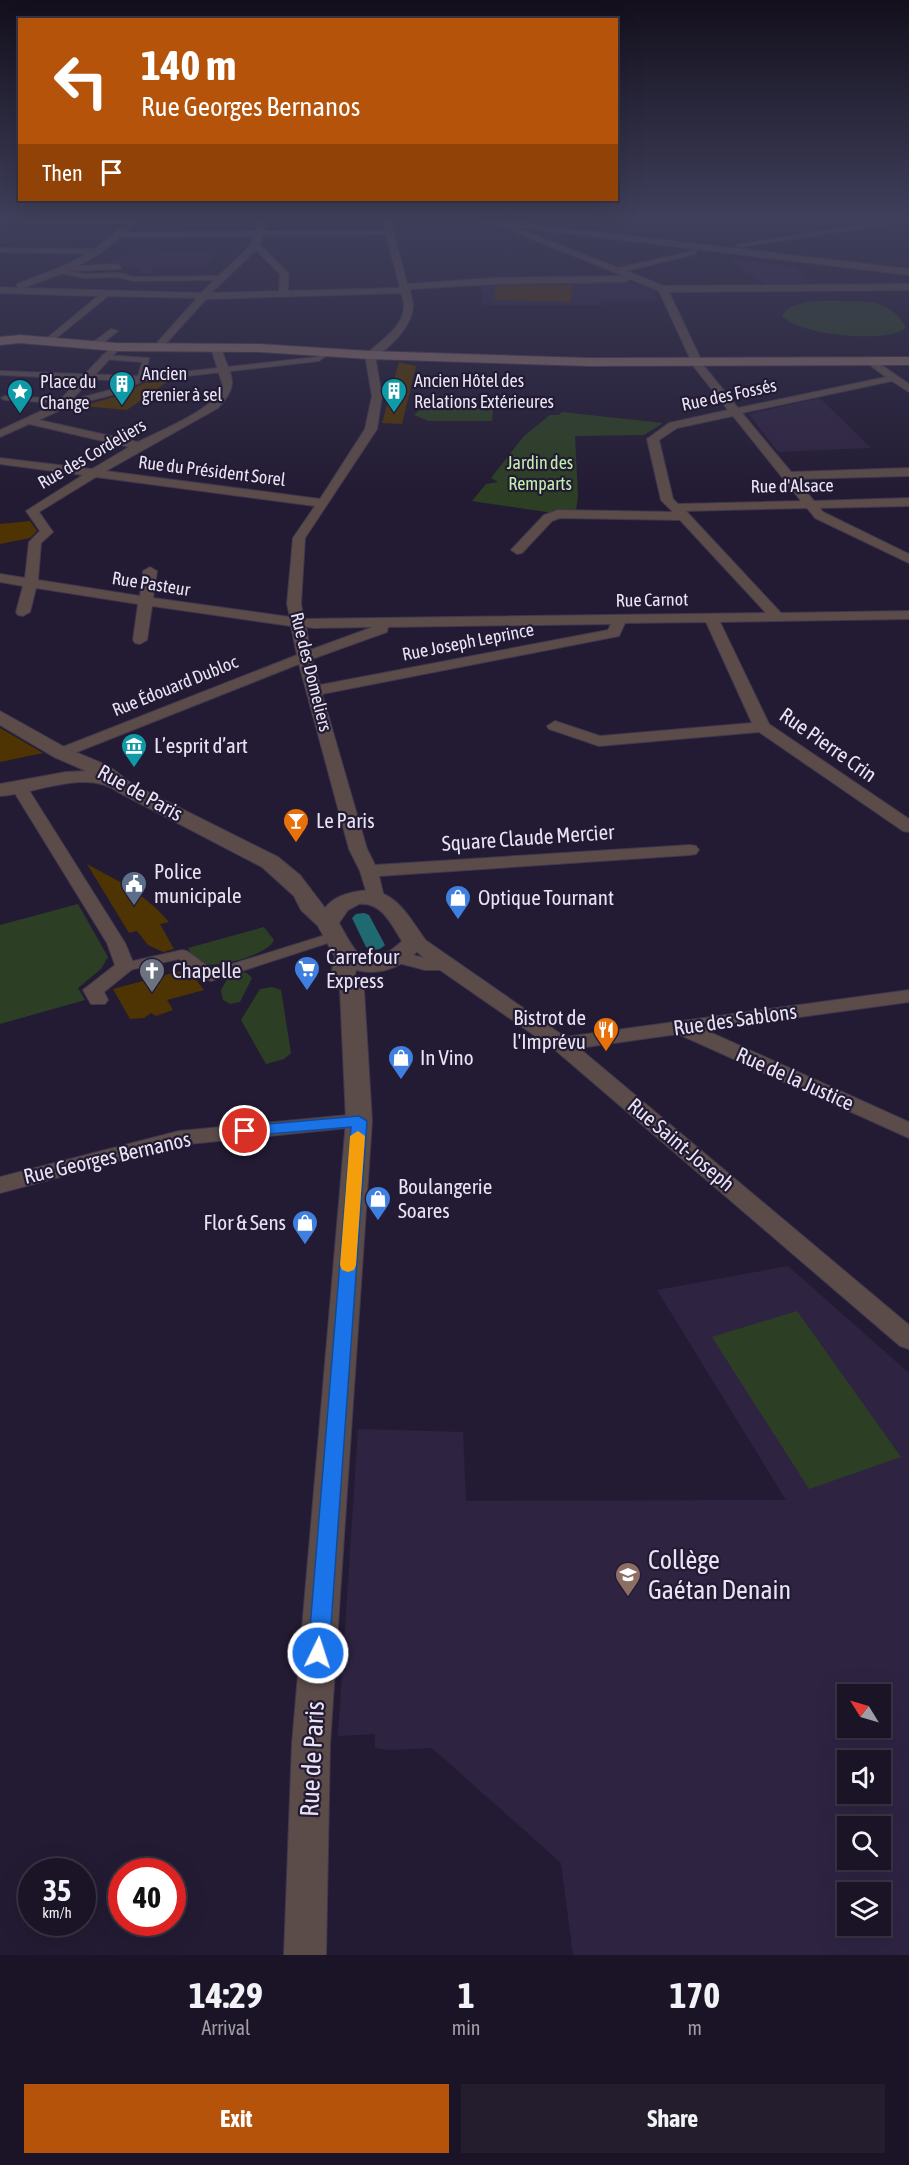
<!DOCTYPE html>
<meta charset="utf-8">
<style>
:root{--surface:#1a1426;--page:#231d2e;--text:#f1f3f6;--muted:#9f9ea7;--line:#383343;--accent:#b45309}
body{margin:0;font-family:"Asap Condensed",sans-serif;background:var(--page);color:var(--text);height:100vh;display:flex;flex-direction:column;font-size:22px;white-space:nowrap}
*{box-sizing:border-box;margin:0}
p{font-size:20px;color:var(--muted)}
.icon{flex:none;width:33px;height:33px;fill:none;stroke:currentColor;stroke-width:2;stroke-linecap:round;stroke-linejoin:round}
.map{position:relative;height:1955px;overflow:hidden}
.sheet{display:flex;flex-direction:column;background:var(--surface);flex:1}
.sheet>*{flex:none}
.top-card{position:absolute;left:18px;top:18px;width:600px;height:183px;border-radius:0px;box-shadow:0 6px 24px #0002,0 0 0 2px var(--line);background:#b45309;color:#fff;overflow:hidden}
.needle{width:39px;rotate:307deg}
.controls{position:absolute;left:837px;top:1684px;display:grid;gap:12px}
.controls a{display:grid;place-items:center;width:54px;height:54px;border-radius:0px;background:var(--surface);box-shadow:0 6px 24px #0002,0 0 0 2px var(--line);font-size:30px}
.speed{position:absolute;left:18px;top:1858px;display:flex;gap:12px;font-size:30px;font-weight:700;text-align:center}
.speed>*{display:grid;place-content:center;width:78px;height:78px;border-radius:50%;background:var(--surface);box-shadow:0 6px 24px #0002,0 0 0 2px var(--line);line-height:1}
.speed small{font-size:15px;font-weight:400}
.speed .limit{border:9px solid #d22;background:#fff;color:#111}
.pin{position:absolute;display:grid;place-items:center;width:51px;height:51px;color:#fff;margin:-26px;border:3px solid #fff;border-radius:50%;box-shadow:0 2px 6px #0007}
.me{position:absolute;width:66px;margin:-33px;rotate:4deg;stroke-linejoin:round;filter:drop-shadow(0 0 4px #0008)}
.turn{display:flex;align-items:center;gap:21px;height:126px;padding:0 24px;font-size:27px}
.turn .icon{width:78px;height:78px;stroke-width:2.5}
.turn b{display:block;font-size:42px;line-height:51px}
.then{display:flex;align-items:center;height:57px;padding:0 24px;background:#0003;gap:12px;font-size:22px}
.eta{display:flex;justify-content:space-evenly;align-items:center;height:102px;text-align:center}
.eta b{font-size:36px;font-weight:700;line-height:42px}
.button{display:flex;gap:12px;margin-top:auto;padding:12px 24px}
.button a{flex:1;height:69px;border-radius:0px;background:var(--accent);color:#fff;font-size:24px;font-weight:700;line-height:69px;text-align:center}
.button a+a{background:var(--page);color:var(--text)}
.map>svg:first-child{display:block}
</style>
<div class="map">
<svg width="909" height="1955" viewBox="0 0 909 1955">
<rect width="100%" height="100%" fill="#231b33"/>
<path fill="#2e2442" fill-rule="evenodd" d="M173,252h37l1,5 -3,8 -55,1 -1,7h-11v-6l-40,-1 11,-2 1,-7z
M728,259l68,8 13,18h-42z
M624,281l29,8 5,12h-57v4h-120l2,-11 -3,-11z
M819,398l4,3 48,47 -93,4 -29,-38z
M788,1266l121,107v582h-336l-12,-92 -129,-115 -43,2 -14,-2v-14l-37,2 20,-307 105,3 3,69 320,-1 -129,-210zM848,1695h32v33h-32zM848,1761h32v33h-32zM848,1827h32v33h-32zM848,1893h32v33h-32z"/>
<path fill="#2c3f24" d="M846,301c27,0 46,1 60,27 -19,16 -108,7 -124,-12 9,-18 46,-15 64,-15z
M432,407l56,2 5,1 -1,11h-63l-15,-6 4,-4z
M562,412l101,11 -19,12 -69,1 3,60 -2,14h-21l-2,3 -81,-12 14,-17 12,-2 -7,-4 33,-42 26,-21h9z
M78,904l30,53 -7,12 -23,19 7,12 -85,24v-99z
M264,927l10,13c-5,14 -55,28 -69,24 -9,-2 -13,-9 -17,-16z
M239,971l8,2 5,5 -12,24 -10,2 -7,-4 -2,-10 10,-17z
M272,987l9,3 10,63 -7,6 -18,5 -25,-44 19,-31z
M797,1311l104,146 -92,32 -97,-152z"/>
<path fill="#1f6970" d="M364,913l5,2 16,30c-6,6 -12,6 -19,2l-14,-29 4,-4z"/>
<path fill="#4f3403" d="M572,285l-1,17 -76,-2v-14z
M399,362l17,4 -14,58 -20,-1z
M170,380l-43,30 -44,-4 34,-10 27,-13z
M30,521l7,10 -7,7 -30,6v-20z
M0,728l43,25 -43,9z
M87,864l46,25 25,21 11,12 -9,2 14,25 -11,3 -15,-7 -11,-14 -8,2z
M188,969l16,21 -37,10 6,10 -17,6 -5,-3 -7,5 -14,1 -17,-30z"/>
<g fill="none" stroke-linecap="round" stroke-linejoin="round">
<defs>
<path id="pedestrian" d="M62,270l23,4 34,-1 15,4 87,-1 3,2 -3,2 -87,1 -15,-4 -34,1 -25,-5z
M111,329l7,2 -20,16h-6v-4z
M323,351l7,2 -11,8 -176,20 -27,13 -56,14 -4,-2 5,-3 -56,-3 -4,-2 4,-2 59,3 4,2 42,-11 20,-9 -130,-6v-4l138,5 4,-14 -40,-3v-4h3l44,3 -3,18 171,-19z
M335,932l7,4 -2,3 -129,42 -5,-2 -27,-20 -54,12 -7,-4 2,-3 62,-14 5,1 26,19z"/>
<path id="minor" d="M0,219h138l-12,14 130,-2 3,-12h8l-3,12 121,-1 -3,-11h8l17,65 88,-6 129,-2 -130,-52 -29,-5 30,1 414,49v6l-395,-48 104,41 78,-18v4l-70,17 38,15 245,-2v6l-240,2 35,74 34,42 148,-31 -19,-14 -1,-2 5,-3 38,26v8l-17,-11 -150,32 49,59 118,-4v8l-113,3 18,22 95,-3v8l-89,2 3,4 86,42v9l-94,-45 -8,-10 -121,3 95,102 128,-2v8l-189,3 49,102 140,95v13l-6,-1 -144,-99 -160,14 -50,-17 -2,-3 8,-5 45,15 152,-13 -46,-101 -81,1 -6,13 -5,1 -292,57 45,155 8,16 315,-20 6,1 3,4 -3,4 -6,1 -311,21 5,21 -3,4h-12l-9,-30 -11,-22 -50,-185 -232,92h-12l-2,-3 2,-3 242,-95 -6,-29 -139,-20 -5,34 -7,4 -5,-1 -2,-3 5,-36 -102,-16 -6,24 -7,4 -5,-1 -2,-3 7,-26 -23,-4v-8l25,4 4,-36 11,-11 -14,-20 57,-36 -83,-11v-6l92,11 37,-22 -100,-23 -29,13v-7l56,-26 57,-59h6v4l-55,59 -25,12 99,22c21,-11 78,-33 85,-56l-12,-38 5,-3 5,3c10,30 20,35 -3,60l-112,63 214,28 45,-70 7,-33 -7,-41c13,-12 38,-27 39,-48 1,-4 -2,-10 -3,-14l-195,6 -45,50h-6v-4l42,-47 -89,-2 -59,48 -5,-3 2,-2 52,-43 -98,-3v-6l17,1v-4l47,-18 23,-12 -87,-2v-4l95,1 31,-26h-126zM386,234l14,54 -112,3v-18l-28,-28 2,-9zM254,236l-2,8 -51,49 -178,-5 46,-17 51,-2 1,-2 -4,-3 -39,2 21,-12 21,-17zM256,250l24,24 -1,17 -68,2zM630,279l29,12 35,76 34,43 -59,13 -22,16 14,61 12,12 -115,-2 -14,5 -33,35 6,4 5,-1 30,-32 8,-3 120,2 86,93 -462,6 -3,-15 4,-66 72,-109 5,-33 -7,-40c15,-7 38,-32 38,-50 0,-4 -2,-10 -3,-14l1,-3 84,-5 131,-2zM733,416l68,85 -123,3 -5,-5 -14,-59 18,-12zM96,477l219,29 -22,32 -6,66 3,13 -137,-19 4,-27 -7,-4 -7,4 -3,25 -102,-16 3,-37 12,-11 -14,-20zM611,624l-3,6 -288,55 -8,-26 75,-27 1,-5zM306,627l8,1 59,-1 -63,23z
M893,219h16v2l-169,26 -4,-2z
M19,782l8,5 98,156 10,24 -31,25 4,8 -3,4h-14l-8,-14 32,-25 -8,-22 -96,-156z
M414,935l7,2 144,100 344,-47v12l-204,28 204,92v16l-231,-104 -99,14 330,277v24l-9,-3 -346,-297 -114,-79h-15l-34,-9 -3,-4 3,-4 7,-2 26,7 -19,-17 2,-4z
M359,1114l8,2 3,5 -3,5 -188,19 -179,48v-16l179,-46z"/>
<path id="tertiary" d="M0,711l68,38 41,17 23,18 146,73 22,18 25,33c8,-10 17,-13 29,-16 38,-9 53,22 72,49 -16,23 -43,36 -70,29l-1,4 9,16 8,131 -42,623 -4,211h-42l8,-211 54,-623 -6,-131 -9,-16 4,-17 -17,-31 -17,-16 -7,-14 -32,-29 -144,-75c-31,-24 -83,2 -118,4v-12l66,-12 20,-1 -32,-14 -54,-32zM359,904c23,-2 32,20 43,37l-2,2c-36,31 -43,12 -61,-20l9,-13z"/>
<path id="secondary" d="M20,335l96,8 143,1 111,7 219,7 320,-1v8l-320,1 -219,-7 -111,-7 -143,-1 -96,-8 -20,2v-8z"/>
</defs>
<use href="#pedestrian" stroke="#3f374e" stroke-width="2"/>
<use href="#minor" stroke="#3f374e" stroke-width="2"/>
<use href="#tertiary" stroke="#3f374e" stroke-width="2"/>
<use href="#secondary" stroke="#3f374e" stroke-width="2"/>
<use href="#pedestrian" fill="#5b4c49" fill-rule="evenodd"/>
<use href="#minor" fill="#5b4c49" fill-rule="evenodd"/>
<use href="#tertiary" fill="#5b4c49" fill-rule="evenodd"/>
<use href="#secondary" fill="#7c6560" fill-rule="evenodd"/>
</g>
<linearGradient id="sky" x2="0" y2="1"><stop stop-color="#130f1c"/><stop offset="0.44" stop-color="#3f3f5b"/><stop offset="1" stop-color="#3f3f5b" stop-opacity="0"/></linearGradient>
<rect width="909" height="493" fill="url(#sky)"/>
<path fill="#1a73e8" stroke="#114b97" stroke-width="1.5" d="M359,1116l8,5 -38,532 -3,7 -8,2 -7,-2 -3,-7 43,-526 -106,9 -7,-5 7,-5z"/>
<path fill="#f59e0b" d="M358,1131l7,5 -9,129 -2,5 -6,2 -6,-2 -2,-5 10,-129z"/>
<defs>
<symbol id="building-pin" viewBox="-11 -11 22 30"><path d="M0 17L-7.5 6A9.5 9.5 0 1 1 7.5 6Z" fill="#0f9aa8" stroke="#231b33"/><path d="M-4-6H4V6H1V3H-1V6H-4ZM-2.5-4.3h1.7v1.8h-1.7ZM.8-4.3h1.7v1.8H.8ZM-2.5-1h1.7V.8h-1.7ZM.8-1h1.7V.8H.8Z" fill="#fff"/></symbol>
<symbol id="sight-pin" viewBox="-11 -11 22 30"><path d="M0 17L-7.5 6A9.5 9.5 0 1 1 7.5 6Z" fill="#0f9aa8" stroke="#231b33"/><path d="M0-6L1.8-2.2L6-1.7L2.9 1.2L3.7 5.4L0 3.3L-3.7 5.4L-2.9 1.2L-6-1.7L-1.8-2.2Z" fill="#fff"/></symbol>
<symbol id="museum-pin" viewBox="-11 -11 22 30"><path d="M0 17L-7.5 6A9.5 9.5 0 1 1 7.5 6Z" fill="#0f9aa8" stroke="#231b33"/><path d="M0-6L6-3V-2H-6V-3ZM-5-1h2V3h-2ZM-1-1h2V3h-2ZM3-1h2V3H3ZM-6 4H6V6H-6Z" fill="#fff"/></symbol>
<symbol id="bar-pin" viewBox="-11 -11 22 30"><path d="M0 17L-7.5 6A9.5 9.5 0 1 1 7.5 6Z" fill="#e8710a" stroke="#231b33"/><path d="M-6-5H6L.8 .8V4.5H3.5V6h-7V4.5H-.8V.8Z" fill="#fff"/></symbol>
<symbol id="civic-pin" viewBox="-11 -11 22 30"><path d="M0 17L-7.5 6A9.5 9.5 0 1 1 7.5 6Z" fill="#5c6f8a" stroke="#231b33"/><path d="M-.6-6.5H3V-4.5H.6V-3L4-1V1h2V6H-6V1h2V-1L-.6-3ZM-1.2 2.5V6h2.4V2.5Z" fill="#fff"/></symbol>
<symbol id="shop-pin" viewBox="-11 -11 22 30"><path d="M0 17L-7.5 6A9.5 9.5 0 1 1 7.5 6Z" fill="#3f7fe0" stroke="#231b33"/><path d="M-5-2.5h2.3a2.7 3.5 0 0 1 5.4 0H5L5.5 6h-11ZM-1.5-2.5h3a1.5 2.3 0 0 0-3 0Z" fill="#fff"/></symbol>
<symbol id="supermarket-pin" viewBox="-11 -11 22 30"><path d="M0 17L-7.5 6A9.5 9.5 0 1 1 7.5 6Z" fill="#3f7fe0" stroke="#231b33"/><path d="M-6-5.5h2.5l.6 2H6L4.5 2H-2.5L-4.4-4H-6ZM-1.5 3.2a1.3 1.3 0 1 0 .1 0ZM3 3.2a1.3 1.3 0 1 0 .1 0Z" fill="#fff"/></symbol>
<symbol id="church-pin" viewBox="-11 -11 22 30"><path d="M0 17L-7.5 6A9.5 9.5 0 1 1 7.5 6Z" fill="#6b7280" stroke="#231b33"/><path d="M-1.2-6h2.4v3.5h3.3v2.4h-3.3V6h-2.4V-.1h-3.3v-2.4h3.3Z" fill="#fff"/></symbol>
<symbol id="restaurant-pin" viewBox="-11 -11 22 30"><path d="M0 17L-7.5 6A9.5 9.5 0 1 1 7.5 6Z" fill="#e8710a" stroke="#231b33"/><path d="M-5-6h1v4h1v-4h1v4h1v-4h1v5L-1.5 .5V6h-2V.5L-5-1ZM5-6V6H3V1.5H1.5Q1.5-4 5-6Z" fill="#fff"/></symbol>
<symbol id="school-pin" viewBox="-11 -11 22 30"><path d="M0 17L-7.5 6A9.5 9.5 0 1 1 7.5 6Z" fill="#8d6e63" stroke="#231b33"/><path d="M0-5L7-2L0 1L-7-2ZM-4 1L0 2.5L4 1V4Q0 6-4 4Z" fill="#fff"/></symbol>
</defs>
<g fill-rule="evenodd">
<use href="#building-pin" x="107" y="369" width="30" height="40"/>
<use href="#building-pin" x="379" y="376" width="30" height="40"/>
<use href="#sight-pin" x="5" y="377" width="30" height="40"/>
<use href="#museum-pin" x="119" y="731" width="30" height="40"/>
<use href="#bar-pin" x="281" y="806" width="30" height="40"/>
<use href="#civic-pin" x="119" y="869" width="30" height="40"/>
<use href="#shop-pin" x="443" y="883" width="30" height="40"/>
<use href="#supermarket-pin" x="292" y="954" width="30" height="40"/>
<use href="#church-pin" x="137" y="956" width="30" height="40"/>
<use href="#restaurant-pin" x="591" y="1015" width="30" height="40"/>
<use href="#shop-pin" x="386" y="1043" width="30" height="40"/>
<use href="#shop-pin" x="363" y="1184" width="30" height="40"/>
<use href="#shop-pin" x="290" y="1208" width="30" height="40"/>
<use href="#school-pin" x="613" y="1560" width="30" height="40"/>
</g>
<g text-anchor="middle" stroke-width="4.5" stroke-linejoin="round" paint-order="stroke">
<g font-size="18" fill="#e9e4f4" stroke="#231b33" text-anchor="start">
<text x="142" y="380">Ancien<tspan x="142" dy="21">grenier à sel</tspan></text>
<text x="414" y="387">Ancien Hôtel des<tspan x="414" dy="21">Relations Extérieures</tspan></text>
<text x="40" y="388">Place du<tspan x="40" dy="21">Change</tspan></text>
</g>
<g font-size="18" fill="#e9e4f4" stroke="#231b33">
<text transform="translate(729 395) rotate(-12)" y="6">Rue des Fossés</text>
<text transform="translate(92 454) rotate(-30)" y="6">Rue des Cordeliers</text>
<text transform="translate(212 471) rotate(7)" y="6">Rue du Président Sorel</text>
<text transform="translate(792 486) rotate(-1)" y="6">Rue d'Alsace</text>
<text transform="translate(151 584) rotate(9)" y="6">Rue Pasteur</text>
<text transform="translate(652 600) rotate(-1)" y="6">Rue Carnot</text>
<text transform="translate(468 642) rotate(-11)" y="6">Rue Joseph Leprince</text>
<text transform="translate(311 672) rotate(76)" y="6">Rue des Domeliers</text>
<text transform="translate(175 686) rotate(-22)" y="6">Rue Édouard Dubloc</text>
</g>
<g font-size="18" fill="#c2efac" stroke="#231b33">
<text x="540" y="469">Jardin des<tspan x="540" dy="21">Remparts</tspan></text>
</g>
<g font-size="21" fill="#e9e4f4" stroke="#231b33">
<text transform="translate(828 745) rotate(35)" y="7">Rue Pierre Crin</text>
<text transform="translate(140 793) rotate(29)" y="7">Rue de Paris</text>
<text transform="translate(528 838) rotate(-4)" y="7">Square Claude Mercier</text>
<text transform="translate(735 1020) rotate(-8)" y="7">Rue des Sablons</text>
<text transform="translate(795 1079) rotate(24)" y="7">Rue de la Justice</text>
<text transform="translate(681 1145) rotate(40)" y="7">Rue Saint-Joseph</text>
<text transform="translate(107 1158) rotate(-13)" y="7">Rue Georges Bernanos</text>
</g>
<g font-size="21" fill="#e9e4f4" stroke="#231b33" text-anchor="start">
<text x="154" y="753">L’esprit d’art</text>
<text x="316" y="828">Le Paris</text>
<text x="154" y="879">Police<tspan x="154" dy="24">municipale</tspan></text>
<text x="478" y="905">Optique Tournant</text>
<text x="326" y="964">Carrefour<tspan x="326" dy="24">Express</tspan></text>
<text x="172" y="978">Chapelle</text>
<text x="586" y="1025" text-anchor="end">Bistrot de<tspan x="586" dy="24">l'Imprévu</tspan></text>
<text x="420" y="1065">In Vino</text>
<text x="398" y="1194">Boulangerie<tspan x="398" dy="24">Soares</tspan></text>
<text x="286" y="1230" text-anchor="end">Flor &amp; Sens</text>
</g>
<g font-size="26" fill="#e9e4f4" stroke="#231b33" text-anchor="start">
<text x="648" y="1569">Collège<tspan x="648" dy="30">Gaétan Denain</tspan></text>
</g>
<g font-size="26" fill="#e9e4f4" stroke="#231b33">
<text transform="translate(312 1759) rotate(-87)" y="9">Rue de Paris</text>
</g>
</g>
</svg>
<div class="controls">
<a><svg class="needle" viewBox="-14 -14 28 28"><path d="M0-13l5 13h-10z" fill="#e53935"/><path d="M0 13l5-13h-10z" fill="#9f9ea7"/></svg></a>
<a><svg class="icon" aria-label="sound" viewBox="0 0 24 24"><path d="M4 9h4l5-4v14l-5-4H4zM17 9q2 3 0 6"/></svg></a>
<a><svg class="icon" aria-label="search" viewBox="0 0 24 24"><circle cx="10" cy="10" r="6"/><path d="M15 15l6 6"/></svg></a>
<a><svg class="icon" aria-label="layers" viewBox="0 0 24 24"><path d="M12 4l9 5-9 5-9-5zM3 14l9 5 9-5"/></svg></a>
</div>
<div class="speed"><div>35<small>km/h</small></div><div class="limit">40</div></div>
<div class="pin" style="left:245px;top:1131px;background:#d93025"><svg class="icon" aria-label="arrive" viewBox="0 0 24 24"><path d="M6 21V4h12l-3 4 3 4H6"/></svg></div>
<svg class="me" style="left:318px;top:1653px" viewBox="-20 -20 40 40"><circle r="17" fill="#1a73e8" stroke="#fff" stroke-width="3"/><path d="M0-11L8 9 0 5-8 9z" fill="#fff"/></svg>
<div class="top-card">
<div class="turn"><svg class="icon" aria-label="left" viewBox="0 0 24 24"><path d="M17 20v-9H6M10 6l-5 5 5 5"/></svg><div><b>140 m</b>Rue Georges Bernanos</div></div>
<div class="then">Then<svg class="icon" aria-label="arrive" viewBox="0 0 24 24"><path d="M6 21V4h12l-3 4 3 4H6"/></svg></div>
</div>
</div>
<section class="sheet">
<div class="eta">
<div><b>14:29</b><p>Arrival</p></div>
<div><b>1</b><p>min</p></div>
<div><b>170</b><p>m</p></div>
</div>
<div class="button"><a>Exit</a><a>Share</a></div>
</section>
